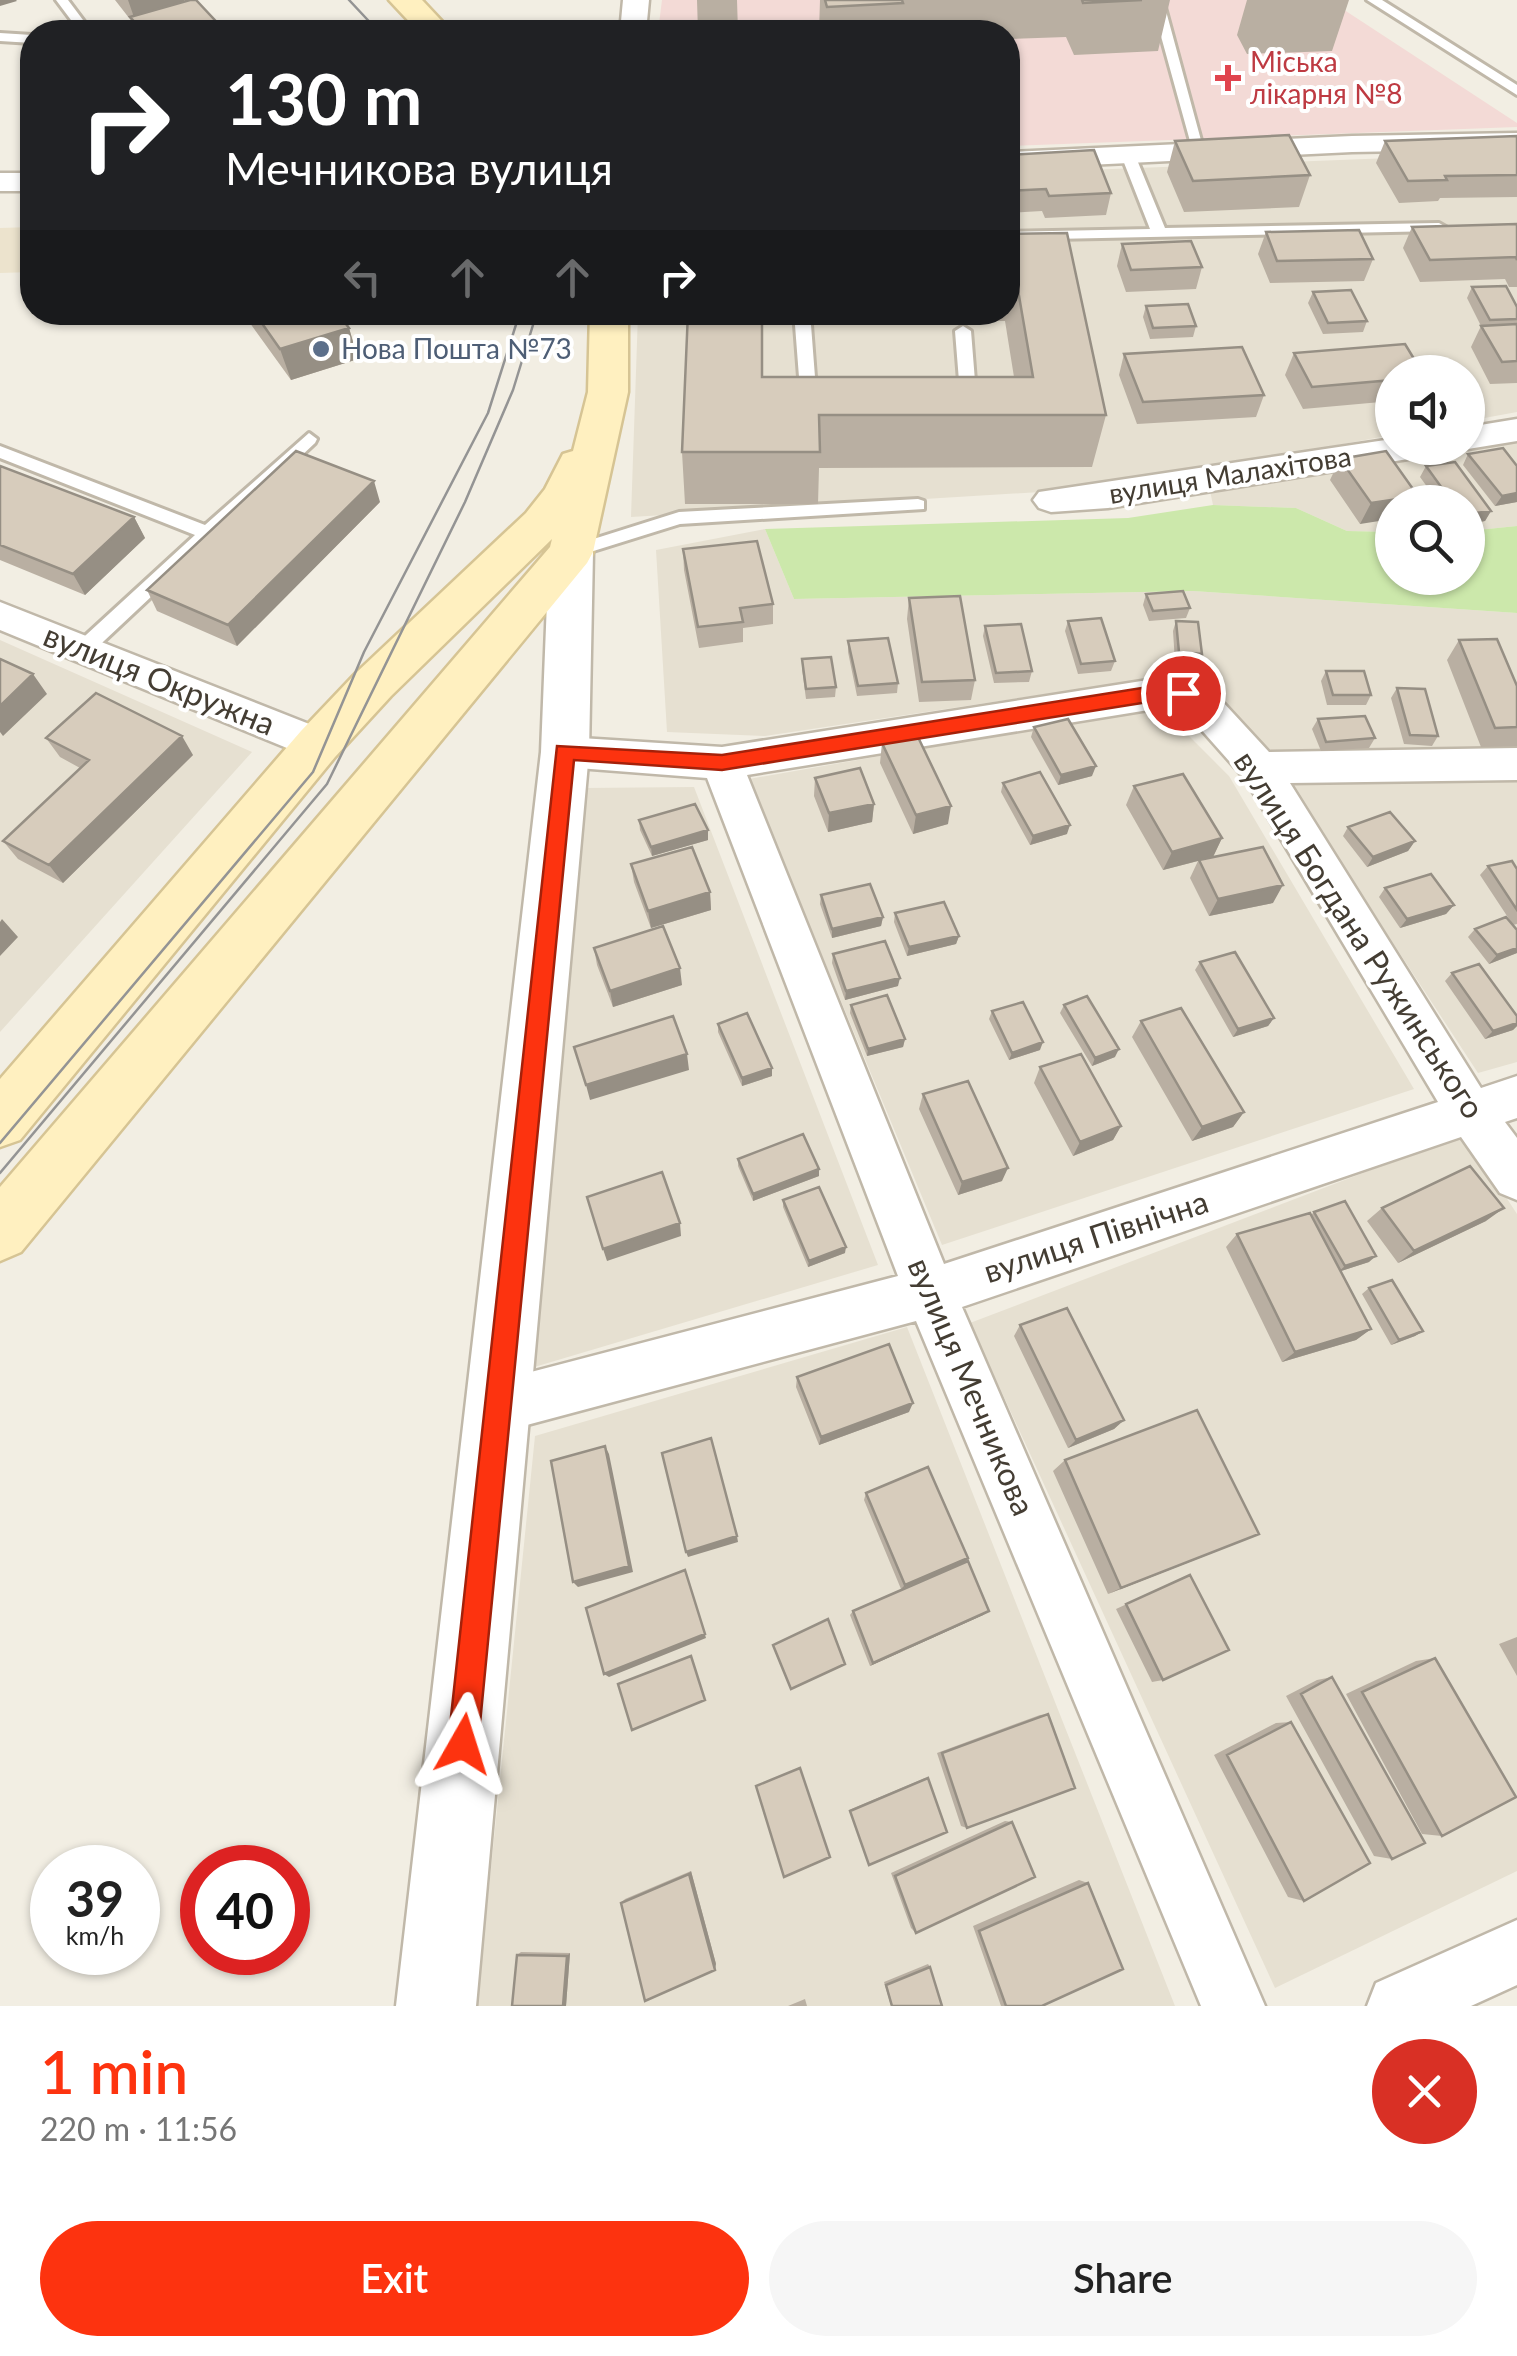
<!DOCTYPE html>
<meta charset="utf-8">
<style>
:root{--surface:#fff;--page:#f6f6f6;--text:#222;--muted:#767676;--accent:#fd330f}
body{margin:0;font-family:Lato,sans-serif;background:var(--page);color:var(--text);height:100vh;display:flex;flex-direction:column;font-size:38px;white-space:nowrap}
*{box-sizing:border-box;margin:0}
p{font-size:32px;color:var(--muted)}
.icon{flex:none;width:55px;height:55px;fill:none;stroke:currentColor;stroke-width:2;stroke-linecap:round;stroke-linejoin:round}
.map{position:relative;height:2006px;overflow:hidden}
.sheet{display:flex;flex-direction:column;background:var(--surface);flex:1}
.sheet>*{flex:none}
.hud{position:absolute;left:20px;top:20px;width:1000px;height:305px;border-radius:40px;box-shadow:0 2px 8px #0004;background:#202124;color:#fff;overflow:hidden}
.controls{position:absolute;left:1375px;top:355px;display:grid;gap:20px}
.controls a{display:grid;place-items:center;width:110px;height:110px;border-radius:50%;background:var(--surface);box-shadow:0 2px 8px #0004;font-size:50px}
.speed{position:absolute;left:30px;top:1845px;display:flex;gap:20px;font-size:50px;font-weight:700;text-align:center}
.speed>*{display:grid;place-content:center;width:130px;height:130px;border-radius:50%;background:var(--surface);box-shadow:0 2px 8px #0004;line-height:1}
.speed small{font-size:25px;font-weight:400}
.speed .limit{border:15px solid #d22;background:#fff;color:#111}
.pin{position:absolute;display:grid;place-items:center;width:85px;height:85px;color:#fff;margin:-42px;border:5px solid #fff;border-radius:50%;box-shadow:0 2px 10px #0007}
.me{position:absolute;width:110px;margin:-55px;rotate:6deg;stroke-linejoin:round;filter:drop-shadow(0 0 8px #0008)}
.turn{display:flex;align-items:center;gap:35px;height:210px;padding:0 40px;font-size:45px}
.turn .icon{width:130px;height:130px;stroke-width:2.5}
.turn b{display:block;font-size:70px;line-height:85px}
.lanes{display:flex;align-items:center;height:95px;padding:0 40px;background:#0003;justify-content:center;gap:50px;direction:ltr}
.lanes .off{opacity:.35}
.round{display:grid;place-items:center;flex:none;width:105px;height:105px;border-radius:52px;background:var(--page)}
.head{display:flex;align-items:center;justify-content:space-between;height:170px;padding:0 40px}
h1{font-size:60px;font-weight:600;line-height:75px;color:var(--accent)}
.action{display:flex;gap:20px;margin-top:auto;padding:20px 40px}
.action a{flex:1;height:115px;border-radius:60px;background:var(--accent);color:#fff;font-size:40px;font-weight:600;line-height:115px;text-align:center}
.action a+a{background:var(--page);color:var(--text)}
.map>svg:first-child{display:block}
</style>
<div class="map">
<svg width="1517" height="2006" viewBox="0 0 1517 2006">
<rect width="100%" height="100%" fill="#f2eee3"/>
<path fill="#e6e0d1" d="M1517,153v259l-49,9v-49h-76v63l-286,53 -475,29 7,-204 370,-1v-139z
M1517,436v90l-49,5v-29h-76v30l-45,-1 -51,-23 -83,-3 -4,-19 237,-38h22v-4z
M765,529l29,70 399,-8 324,22v136l-241,6 -90,-82 -421,63 -98,-4 -11,-182z
M0,640l252,112 -252,280z
M1160,707l69,69 185,313 -472,156 -193,-466z
M1517,777v285l-39,11 -189,-289z
M694,787l184,478 -347,103 53,-580z
M1465,1134l52,80v657l-242,117 -305,-665z
M907,1327l268,679h-698l58,-570z"/>
<path fill="#ece3cd" d="M32,227v45l-32,1v-45z"/>
<path fill="#f3dad6" d="M662,0h667l188,123v4l-509,19v-114h-350z"/>
<path fill="#cce8ab" d="M1213,505l83,3 51,23 45,1v46h76v-47l49,-5v87l-324,-22 -399,8 -29,-70 363,-11z"/>
<g fill="none" stroke-linecap="round" stroke-linejoin="round">
<defs>
<path id="service" d="M56,0h12l24,32h-12z
M1151,0h12l42,155 -12,-3z
M1367,0h15l135,85v10z
M0,33l32,2v8l-32,-2z
M1128,151l7,4 30,73 274,-5 7,4 -7,4 -431,9v-8l142,-3 -29,-74z
M794,312h16l5,65 4,6 14,4v8l-26,-4 -8,-14z
M963,326l8,5 4,50 -7,12 -19,4 -8,-5 18,-11 -4,-50z
M309,433l8,6 -2,4 -227,213h-14v-10l121,-111 -195,-77v-12l205,79z
M918,499l6,2v8l-244,15 -109,34 -9,-6 3,-4 114,-36z"/>
<path id="minor" d="M623,0h26l-3,32h-26z
M1517,133v16l-165,3 -344,17v-17l344,-16z
M0,173h32v18h-32z
M1517,419v22l-49,8 -6,-1h6v-21z
M1392,439v9h33l-5,8 -12,3 -300,49 -57,4 -12,-4 -6,-8 6,-8z
M0,602l332,131 6,11 -6,11 -14,4 -14,-4 -304,-125z
M1167,677l42,10 60,65 248,-4v32l-227,3 191,305 36,-12v42l-12,4 12,16v62l-17,-7 -39,-56 -499,170 303,699h-64l-285,-685 -419,112 -19,-7 -7,-19 7,-19 19,-7 401,-105 -191,-498 -142,-11 -14,-4 -6,-11 6,-11 14,-4 157,10zM1167,707l16,2 62,70 193,323 -494,162 -197,-489z
M1517,1920v65l-46,21h-104l9,-23z"/>
<path id="tertiary" d="M571,537l16,4 6,11 -4,200 -113,1254h-80l145,-1254 8,-200 6,-11z"/>
<path id="secondary" d="M389,0h33l30,32h-33z
M590,312h38v80l-35,160 -6,11 -566,689 -21,9v-74l550,-640 2,-8 -161,157 -56,61 -315,383 -20,7v-68l301,-348 56,-59 169,-159 19,-24 18,-35 10,-3 15,-59z"/>
</defs>
<use href="#service" stroke="#c0b8a9" stroke-width="6"/>
<use href="#minor" stroke="#c0b8a9" stroke-width="5"/>
<use href="#tertiary" stroke="#c0b8a9" stroke-width="5"/>
<use href="#secondary" stroke="#d6c494" stroke-width="5"/>
<use href="#service" fill="#fff" fill-rule="evenodd"/>
<use href="#minor" fill="#fff" fill-rule="evenodd"/>
<use href="#tertiary" fill="#fff" fill-rule="evenodd"/>
<use href="#secondary" fill="#fff0c0" fill-rule="evenodd"/>
<path stroke="#949494" stroke-width="2.5" d="M349,0l30,32
M0,1143l313,-371 51,-120 124,-239 32,-101
M0,1173l327,-389 138,-282 48,-112 24,-78"/>
</g>
<path fill="#b9afa2" d="M115,0h69l42,32h-90l-3,-9z
M697,0h40l1,32h-40z
M820,0h350l-12,51 -84,4 -8,-18 -58,2v-7h-189z
M1247,0h102l-17,51 -85,3 -10,-19z
M1517,136v61l-77,1 -2,3 -39,2 -23,-40 9,-22z
M1175,141l135,34 -11,32 -115,5 -17,-40z
M1008,155l103,38 -5,22 -61,3 -3,-7 -34,2z
M1517,224v63h-8l-4,-8 -85,3 -17,-34 9,-21z
M1266,232l107,27 -9,22 -94,2 -12,-29z
M1008,234l98,181 -14,52 -273,1 -1,36h-133l-3,-52 80,-75h252l-9,-56h-96l-1,-9h100z
M1122,244l80,23 -6,22 -70,3 -9,-26z
M1472,287l45,20v76l-27,1 -19,-37 10,-21 -14,-28z
M1313,292l54,29 -4,11 -40,2 -15,-31z
M1146,306l50,20 -3,11 -43,2 -7,-22z
M242,312h95l12,16 9,31 -67,21z
M1294,353l98,19v29l-89,8 -18,-34z
M1124,354l140,41 -8,22 -119,7 -18,-49z
M1468,454l49,48 -22,4 -32,-41z
M1340,459l78,37 -58,28 -30,-44z
M1455,462l36,49 -6,10 -17,3v-22h-30l-18,-25 6,-11z
M0,466l134,51 11,21 -60,57 -85,-35z
M380,502l-143,144 -80,-35 -10,-21z
M683,549l90,55v20l-30,4v14l-44,6 -15,-78z
M1146,594l44,14 -4,10 -37,3 -6,-16z
M909,598l66,82 -4,20 -52,2 -12,-83z
M1068,621l47,40 -4,10 -33,3 -13,-43z
M1176,621l26,33 -5,10 -22,-2 -2,-31z
M985,626l47,45 -3,11 -35,1 -11,-47z
M1459,640l58,46v60l-36,1 -34,-87z
M848,641l50,42 -1,10 -40,3 -9,-44z
M802,659l34,28 -1,10 -29,2 -4,-30z
M1326,671l45,24 -5,10h-39l-6,-24z
M1397,688l41,48 -6,10 -28,-2 -13,-46z
M1318,719l57,19 -6,10 -48,3 -9,-22z
M1034,727l58,49 -34,9 -27,-48z
M46,738l147,17 -130,128 -45,-24 -15,-18 77,-73 -20,-11z
M882,743l66,81 -35,10 -33,-71z
M815,778l59,26 -2,18 -44,10 -14,-36z
M1003,783l64,51 -37,11 -29,-53z
M1134,786l88,52 -9,19 60,46 -64,13 -19,-38 8,-17 -35,9 -37,-65z
M639,820l69,20 -56,16 -12,-26z
M1348,827l67,14 -7,10 -41,16 -24,-31z
M631,864l79,28 1,18 -60,18 -17,-46z
M1488,866l29,3v55l-4,1 -33,-50z
M1385,888l69,17 -8,9 -46,14 -21,-31z
M821,895l62,22 -2,9 -49,12 -12,-34z
M895,913l64,23 -3,8 -49,12 -13,-34z
M1475,929l42,24 -28,11 -21,-27z
M594,948l88,37 -69,22 -16,-42z
M833,954l65,32 -53,14 -13,-37z
M1200,962l74,56 -6,8 -35,11 -38,-67z
M1452,973l65,43v10l-4,4 -28,9 -40,-58z
M851,1005l54,34 -2,8 -36,9 -17,-43z
M1064,1005l51,52 -23,9 -32,-53z
M992,1011l48,39 -31,10 -20,-41z
M1141,1021l103,91 -11,15 -41,14 -60,-104z
M718,1024l54,44v8l-30,10 -24,-54z
M1040,1067l81,59 -8,14 -40,16 -39,-73z
M923,1094l79,87 -44,14 -39,-86z
M738,1159l81,17 -66,25 -15,-35z
M783,1200l62,53 -37,14 -25,-60z
M1382,1208l104,13 -88,42 -31,-42z
M1314,1212l55,50 -28,9 30,58 -15,11 -74,22 -56,-115 11,-13 74,-19z
M1369,1288l54,43 -8,5 -24,9 -29,-51z
M1020,1325l104,95 -10,9 -46,19 -54,-112z
M797,1377l112,35 -90,33 -23,-58z
M1065,1460l194,74 -151,60 -55,-123z
M866,1493l102,65 -5,5 -62,26 -37,-89z
M1190,1575l-27,105 -11,2 -36,-73z
M853,1611l130,4 -113,51 -20,-51z
M1517,1637v39l-18,-32z
M1435,1658l7,178 -20,-2 -76,-140 70,-33z
M1332,1677l60,182 -18,-3 -88,-160 31,-16z
M1048,1714l-81,114 -6,-2 -24,-73 103,-38z
M1291,1722l13,179 -16,-4 -74,-142 62,-32z
M925,1778h3l-59,87 -20,-55z
M1005,1821l7,1 -96,111 -5,-5 -20,-55z
M691,1871l25,93 -95,-61 4,-4z
M1079,1880l9,3 -46,123h-41l-28,-80z
M521,1952l49,1 -4,53h-54l5,-51z
M928,1964l2,3 12,39h-51l-7,-24z
M805,1999l2,7h-19z"/>
<path fill="#968f84" d="M0,0h16l1,1 -17,5z
M128,0h56l6,16 -54,7z
M349,328l9,31 -67,21 -11,-31z
M374,481l6,21 -143,144 -9,-21z
M1517,493v9l-22,4 7,-10z
M1418,496l-4,6h-22v17l-32,5 11,-21z
M1491,511l-6,10 -17,3v-10z
M134,517l11,21 -60,57 -12,-21z
M33,674l14,20 -44,42 -3,-4v-26z
M182,736l11,19 -130,128 -14,-18z
M1096,766l-4,10 -34,9 3,-10z
M874,804l-2,18 -44,10 1,-19z
M951,806l-3,18 -35,10 3,-19z
M1070,825l-3,9 -37,11 3,-9z
M708,830v10l-56,16 -1,-9z
M1222,838l-9,19 -50,13 9,-18z
M1415,841l-7,10 -41,16 6,-10z
M1283,885l-10,18 -64,13 9,-17z
M710,892l1,18 -60,18 -3,-17z
M1454,905l-8,9 -46,14 7,-9z
M883,917l-2,9 -49,12v-9z
M2,919l16,18 -18,19v-34z
M959,936l-3,8 -49,12 2,-9z
M1517,948v5l-28,11 8,-9z
M680,968l2,17 -69,22 -3,-16z
M900,978l-2,8 -53,14 1,-9z
M1274,1018l-6,8 -35,11 5,-8z
M1517,1023v3l-4,4 -28,9 8,-8z
M905,1039l-2,8 -36,9 1,-7z
M1043,1042l-3,8 -31,10 3,-7z
M1119,1049l-4,8 -23,9 3,-8z
M687,1054l2,16 -99,30 -4,-15z
M772,1068v8l-30,10v-8z
M1244,1112l-11,15 -41,14 10,-14z
M1121,1126l-8,14 -40,16 7,-14z
M1008,1168l-6,13 -44,14 4,-13z
M819,1169v7l-66,25v-7z
M1504,1208l-18,13 -88,42 16,-12z
M680,1223l1,13 -74,25 -4,-12z
M846,1247l-1,6 -37,14 1,-6z
M1376,1256l-7,6 -31,10 7,-6z
M1371,1329l-15,11 -74,22 13,-10z
M1423,1331l-8,5 -24,9 8,-5z
M913,1403l-4,9 -90,33 2,-8z
M1124,1420l-10,9 -46,19 8,-8z
M605,1446l4,8 24,118 -55,15 -5,-5z
M1259,1534l-19,8 -132,52 13,-6z
M737,1536l1,6 -50,15 -2,-5z
M968,1558l-5,5 -62,26 4,-4z
M685,1570l21,68 -97,39 -5,-3z
M989,1611l-6,4 -113,51 3,-3z
M691,1871l25,93 -1,6 -26,-96z
M570,1953l-4,53h-3l4,-50z"/>
<path fill="#d7ccbc" stroke="#968f84" stroke-width="2.5" d="M190,0h6l30,32h-82l-14,-15z
M825,0h77l1,3 -76,4z
M1082,0h60l-59,3z
M339,27l5,5h-14l-2,-1z
M1289,135l21,40 -117,6 -18,-40z
M1517,136v39l-72,1 2,4 -39,1 -23,-40z
M1094,150l17,43 -62,3 -3,-7 -38,2v-36z
M1517,224v36l-1,-3 -86,3 -18,-33z
M1359,230l14,29 -96,2 -11,-29z
M1067,233l39,182h-287l1,37h-138l6,-140h74v65h271l-19,-110h-6v-33z
M1191,241l11,26 -71,3 -9,-26z
M1506,286l11,21v12l-27,1 -18,-33z
M1351,290l16,31 -39,2 -15,-31z
M1188,304l8,22 -43,2 -7,-22z
M254,312h83l12,16 -69,21z
M1517,324v37l-15,1 -21,-36z
M1405,344l17,28h-30v8l-80,7 -18,-34z
M1242,347l22,48 -121,7 -19,-48z
M1503,448l14,18v27l-15,3 -34,-42z
M296,451l78,30 -146,144 -81,-35z
M1386,451l32,45 -47,7 -31,-44z
M1455,462l36,49 -23,3v-12h-16l-26,-36z
M0,466l134,51 -61,57 -73,-29z
M757,541l16,63 -33,4 3,14 -45,5 -15,-78z
M1183,591l7,17 -37,3 -7,-17z
M960,596l15,84 -53,2 -13,-84z
M1101,618l14,43 -34,3 -13,-43z
M1176,621l22,1 4,32 -23,-2z
M1021,624l11,47 -36,2 -11,-47z
M888,638l10,45 -40,3 -10,-45z
M1497,639l20,47v41l-22,1 -36,-88z
M831,657l5,30 -30,2 -4,-30z
M0,659l33,15 -33,32z
M1326,671h38l7,24h-38z
M1397,688l28,1 13,47 -28,-1z
M96,693l86,43 -133,129 -46,-24 86,-81 -43,-22z
M1365,716l10,22 -49,4 -8,-23z
M1068,719l28,47 -35,9 -27,-48z
M917,735l34,71 -35,9 -34,-72z
M860,768l14,36 -45,9 -14,-35z
M1040,772l30,53 -37,11 -30,-53z
M1183,774l39,64 -50,14 -38,-66z
M695,804l13,26 -57,17 -12,-27z
M1390,812l25,29 -42,16 -25,-30z
M692,847l18,45 -62,19 -17,-47z
M1263,847l20,38 -65,14 -19,-39z
M1512,861l5,8v41l-29,-44z
M1431,874l23,31 -47,14 -22,-31z
M870,884l13,33 -51,12 -11,-34z
M944,902l15,34 -50,11 -14,-34z
M1506,917l11,13v18l-20,7 -22,-26z
M663,926l17,42 -70,23 -16,-43z
M885,941l15,37 -54,13 -13,-37z
M1235,952l39,66 -36,11 -38,-67z
M1479,964l38,52v7l-24,8 -41,-58z
M887,995l18,44 -37,10 -17,-44z
M1087,996l32,53 -24,9 -31,-53z
M1023,1002l20,40 -31,11 -20,-42z
M1181,1008l63,104 -42,15 -61,-106z
M747,1013l25,55 -30,10 -24,-54z
M673,1016l14,38 -101,31 -12,-38z
M1081,1054l40,72 -41,16 -40,-75z
M968,1081l40,87 -46,14 -39,-88z
M803,1134l16,35 -66,25 -15,-35z
M1470,1166l34,42 -90,43 -32,-43z
M662,1172l18,51 -77,26 -16,-52z
M819,1187l27,60 -37,14 -26,-61z
M1345,1201l31,55 -31,10 -31,-54z
M1310,1213l61,116 -76,23 -58,-118z
M1392,1280l31,51 -24,9 -30,-52z
M1067,1308l57,112 -48,20 -56,-115z
M889,1344l24,59 -92,34 -24,-60z
M1197,1410l62,124 -138,54 -56,-128z
M711,1438l26,98 -51,16 -24,-99z
M605,1446l24,120 -56,16 -22,-121z
M928,1467l40,91 -63,27 -39,-92z
M968,1561l21,50 -116,52 -20,-52z
M685,1570l20,64 -101,40 -18,-66z
M1190,1575l39,75 -66,30 -37,-76z
M828,1619l17,45 -54,25 -18,-44z
M691,1656l14,44 -73,30 -14,-46z
M1435,1658l81,139 -74,39 -80,-144z
M1332,1677l93,166 -33,16 -91,-165z
M1048,1714l27,74 -108,40 -25,-75z
M1291,1722l79,141 -66,38 -77,-146z
M800,1768l30,89 -46,20 -28,-91z
M928,1778l19,54 -78,33 -19,-54z
M1012,1822l23,55 -119,56 -21,-57z
M689,1874l26,96 -70,31 -24,-98z
M1088,1883l35,86 -81,37h-36l-27,-75z
M517,1955l50,1 -4,50h-51z
M930,1967l12,39h-50l-6,-21z"/>
<path fill="#fd330f" stroke="#a4210a" stroke-width="2.5" d="M1167,684l23,4 3,5 -10,7 -16,-1 -445,71 -148,-10 -96,984 -5,11 -10,4 -11,-4 -4,-11 109,-998 165,9z"/>
<path fill="#e0444e" stroke="#fff" stroke-width="4" d="M1223 63h10v10h10v10h-10v10h-10v-10h-10v-10h10z"/>
<circle fill="#5c6f8a" stroke="#fff" stroke-width="4" cx="321" cy="349" r="10"/>
<g text-anchor="middle" stroke-width="8" stroke-linejoin="round" paint-order="stroke">
<g font-size="28" fill="#be3a42" stroke="#fff" text-anchor="start">
<text x="1250" y="72">Міська<tspan x="1250" dy="32">лікарня №8</tspan></text>
</g>
<g font-size="28" fill="#4e5e75" stroke="#fff" text-anchor="start">
<text x="341" y="359">Нова Пошта №73</text>
</g>
<g font-size="28" fill="#443d33" stroke="#fff">
<text transform="translate(1230 475) rotate(-9)" y="10">вулиця Малахітова</text>
</g>
<g font-size="32" fill="#443d33" stroke="#fff">
<text transform="translate(159 680) rotate(22)" y="11">вулиця Окружна</text>
<text transform="translate(1359 935) rotate(57)" y="11">вулиця Богдана Ружинського</text>
<text transform="translate(1096 1237) rotate(-18)" y="11">вулиця Північна</text>
<text transform="translate(971 1387) rotate(67)" y="11">вулиця Мечникова</text>
</g>
</g>
</svg>
<div class="controls">
<a><svg class="icon" aria-label="sound" viewBox="0 0 24 24"><path d="M4 9h4l5-4v14l-5-4H4zM17 9q2 3 0 6"/></svg></a>
<a><svg class="icon" aria-label="search" viewBox="0 0 24 24"><circle cx="10" cy="10" r="6"/><path d="M15 15l6 6"/></svg></a>
</div>
<div class="speed"><div>39<small>km/h</small></div><div class="limit">40</div></div>
<div class="pin" style="left:1183px;top:693px;background:#d93025"><svg class="icon" aria-label="arrive" viewBox="0 0 24 24"><path d="M6 21V4h12l-3 4 3 4H6"/></svg></div>
<svg class="me" style="left:463px;top:1744px" viewBox="-20 -20 40 40"><path d="M0-17L14 15 0 8-14 15z" fill="#fd330f" stroke="#fff" stroke-width="4"/></svg>
<div class="hud">
<div class="turn"><svg class="icon" aria-label="right" viewBox="0 0 24 24"><path d="M7 20v-9h11M14 6l5 5-5 5"/></svg><div><b>130 m</b>Мечникова вулиця</div></div>
<div class="lanes"><svg class="icon off" aria-label="left" viewBox="0 0 24 24"><path d="M17 20v-9H6M10 6l-5 5 5 5"/></svg><svg class="icon off" aria-label="ahead" viewBox="0 0 24 24"><path d="M12 20V5M6 11l6-6 6 6"/></svg><svg class="icon off" aria-label="ahead" viewBox="0 0 24 24"><path d="M12 20V5M6 11l6-6 6 6"/></svg><svg class="icon" aria-label="right" viewBox="0 0 24 24"><path d="M7 20v-9h11M14 6l5 5-5 5"/></svg></div>
</div>
</div>
<section class="sheet">
<div class="head"><div><h1>1 min</h1><p>220 m · 11:56</p></div><a class="round" style="background:#d93025;color:#fff"><svg class="icon" aria-label="close" viewBox="0 0 24 24"><path d="M6 6l12 12M18 6L6 18"/></svg></a></div>
<div class="action"><a>Exit</a><a>Share</a></div>
</section>
